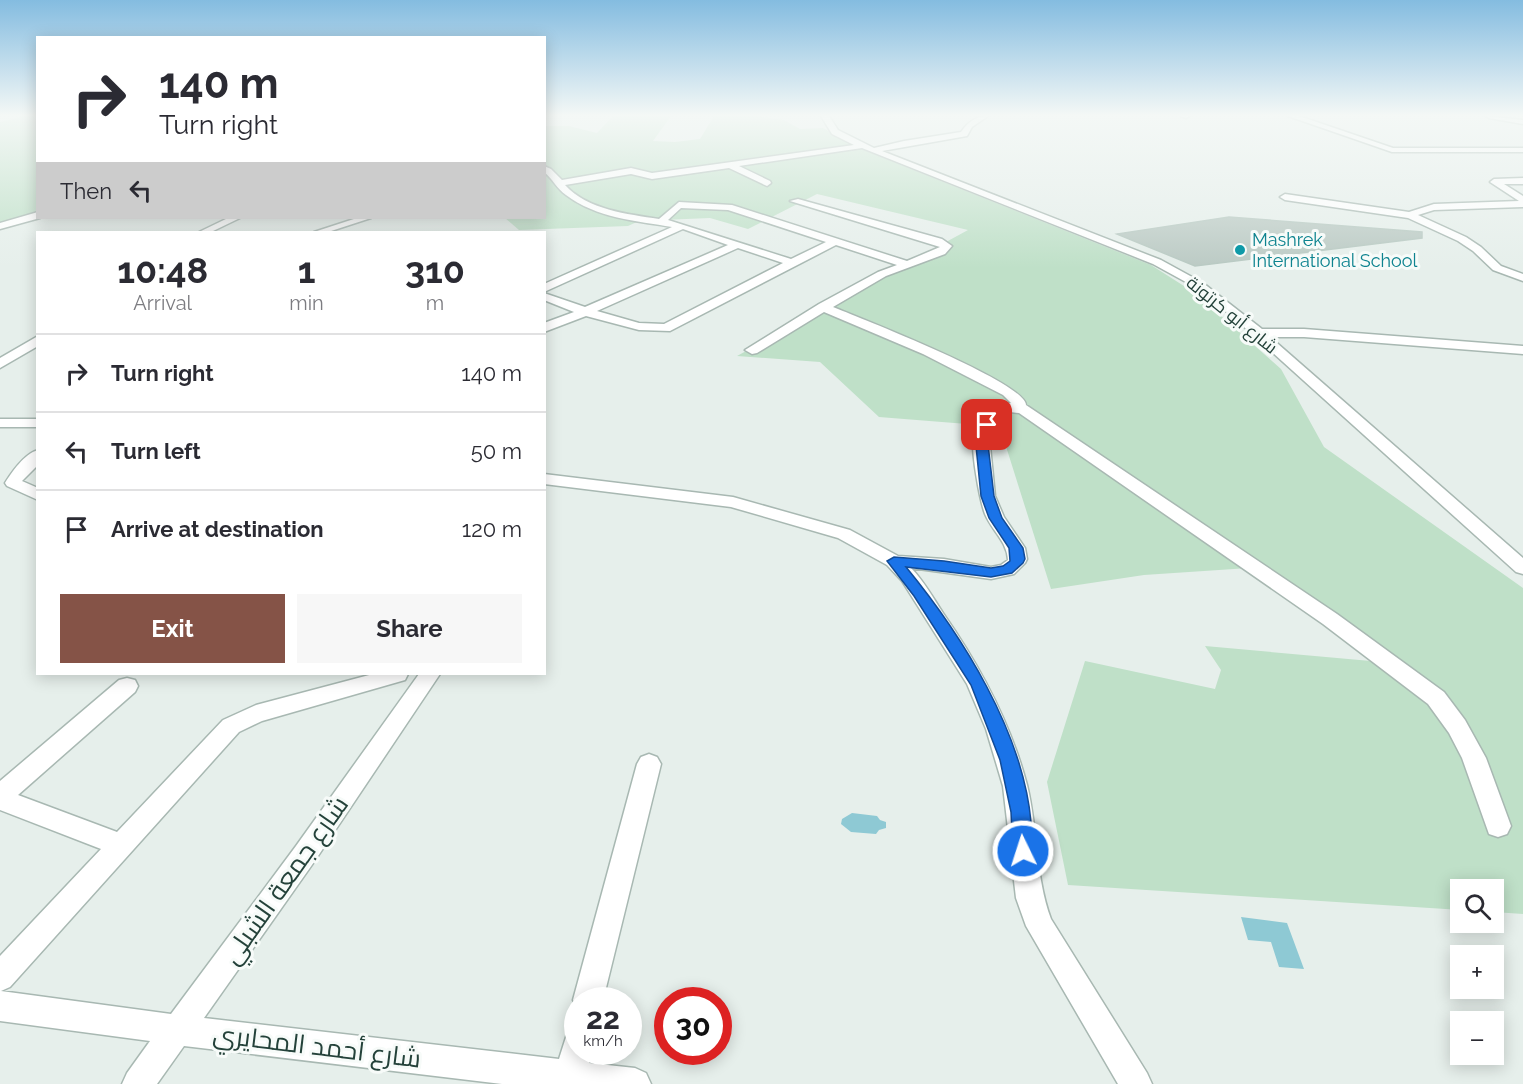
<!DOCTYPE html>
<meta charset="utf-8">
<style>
:root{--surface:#fff;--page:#f7f7f7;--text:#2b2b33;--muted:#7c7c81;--line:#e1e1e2;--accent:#855347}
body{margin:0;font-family:Raleway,Cairo,sans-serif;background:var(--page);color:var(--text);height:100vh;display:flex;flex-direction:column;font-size:22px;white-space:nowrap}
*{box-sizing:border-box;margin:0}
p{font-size:20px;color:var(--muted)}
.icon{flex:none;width:33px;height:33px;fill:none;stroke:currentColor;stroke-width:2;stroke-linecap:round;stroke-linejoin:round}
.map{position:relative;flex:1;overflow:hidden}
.sheet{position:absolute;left:36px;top:231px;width:510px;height:444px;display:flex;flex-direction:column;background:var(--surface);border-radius:0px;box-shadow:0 3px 15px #0003}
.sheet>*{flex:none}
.hud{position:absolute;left:36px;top:36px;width:510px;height:183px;border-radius:0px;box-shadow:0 3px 15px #0003;background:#fff;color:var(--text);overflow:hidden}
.tools{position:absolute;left:1450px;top:879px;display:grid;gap:12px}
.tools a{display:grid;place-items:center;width:54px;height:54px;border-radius:0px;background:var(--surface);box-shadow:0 3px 15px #0003;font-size:30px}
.speed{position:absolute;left:564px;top:987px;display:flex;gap:12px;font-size:30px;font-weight:700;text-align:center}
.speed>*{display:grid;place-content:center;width:78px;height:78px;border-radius:50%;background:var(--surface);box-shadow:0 3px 15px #0003;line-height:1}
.speed small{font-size:15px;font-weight:400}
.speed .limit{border:9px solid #d22;background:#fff;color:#111}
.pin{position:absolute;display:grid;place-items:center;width:51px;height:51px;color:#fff;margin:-26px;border-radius:12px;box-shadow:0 3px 9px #0006}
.me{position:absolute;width:66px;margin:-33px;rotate:356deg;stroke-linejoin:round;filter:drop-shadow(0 0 4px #0008)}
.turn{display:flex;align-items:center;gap:21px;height:126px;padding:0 24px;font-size:27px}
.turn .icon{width:78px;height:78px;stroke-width:2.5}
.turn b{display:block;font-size:42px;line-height:51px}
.then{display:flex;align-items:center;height:57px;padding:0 24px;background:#0003;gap:12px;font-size:22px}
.eta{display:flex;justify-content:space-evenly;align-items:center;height:102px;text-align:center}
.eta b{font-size:36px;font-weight:700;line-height:42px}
.button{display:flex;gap:12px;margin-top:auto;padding:12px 24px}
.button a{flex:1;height:69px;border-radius:0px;background:var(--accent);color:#fff;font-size:24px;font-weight:700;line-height:69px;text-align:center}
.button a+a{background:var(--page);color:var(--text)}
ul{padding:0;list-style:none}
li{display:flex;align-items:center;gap:18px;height:78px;padding:0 24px;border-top:2px solid var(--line)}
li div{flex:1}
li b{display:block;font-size:22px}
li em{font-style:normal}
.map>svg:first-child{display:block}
</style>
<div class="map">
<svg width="1523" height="1084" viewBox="0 0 1523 1084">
<rect width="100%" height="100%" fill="#e6efeb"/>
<path fill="#bfe0c8" d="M24,116h13v96l-37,12v-102z
M613,116h58l-18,25 22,1 25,-3 14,-23h43l27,4 16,9 23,-1 38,21 290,116 44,28 86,76 43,78 199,141v326l-29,-2v-22h-33v20l-393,-25 -21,-103 38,-121 130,28 6,-19 -16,-24 188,17 -144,-95 -105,7 -93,14 -48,-152 -36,-13 -88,-7 -59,-55 -83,-6 231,-126 -151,-36 -69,35 -38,-11 -71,3 -11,5 -109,4 -14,-12h39l1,-92h24l28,7z"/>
<path fill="#8ec9d4" d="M852,813l25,3 3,4 6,2v6l-7,2 -3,4 -25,-2 -10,-8 1,-5z
M1241,917l46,6 17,46 -25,-2 -8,-25 -23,-2z"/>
<path fill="#bbcac4" stroke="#b8c9c2" stroke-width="1.5" d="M1229,217l193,15v6l-227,28 -78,-32z"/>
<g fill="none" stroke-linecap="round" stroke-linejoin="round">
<defs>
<path id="minor" d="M821,116h8l9,14 36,18 30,-7 57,-9c7,-10 15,-16 27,-16l-16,11 -5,9 -85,15 279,109 42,23 59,46h42l219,17v8l-219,-17h-34l253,221v16l-7,-2 -283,-255 -38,-30 -42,-23 -291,-116 -123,18 31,15 1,2 -4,3 -38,-18 -77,11 -21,-5 -66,11c23,25 62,29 94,34l20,-17 53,3 175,56 33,-14 -150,-46 8,-2 144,40 10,7 -7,8 -59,22 -53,31c27,11 192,75 193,98l311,209 107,78 21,28 21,38 25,68 -4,8 -9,3 -9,-3 -27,-76 -13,-25 -21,-29 -105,-80 -304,-211 -9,-1 -17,15 -4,9 6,60 9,21 21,31 2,11 -2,4 -11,11 -23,5 -80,-11c13,13 22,30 32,45 37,53 67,108 84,172 11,44 8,91 24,134l96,154 5,11h-34l-92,-158 -10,-28 -13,-112 -17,-57 -19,-45 -65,-103 -15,-16 -49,-27 -107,-31 -187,-23v-10l189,23 117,33 48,26 46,3 47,8 10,-2 7,-5c-1,-19 -16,-29 -23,-46 -5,-13 -15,-66 -11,-78 3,-16 23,-30 37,-33l-8,-8 -80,-41 -99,-42 -67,41 -5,1 -7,-4 74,-46 59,-32 19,-7 -61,-20 -166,86 -31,-1 -53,-14 -42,16v-9l30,-11 -30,-12v-7l41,14 143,-62 -45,-16 -139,63v-8l128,-57c-35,-6 -76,-9 -106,-32 -9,-6 -13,-16 -22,-23v-6l7,3 11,11 69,-12 21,5 202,-28 -22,-11zM681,208l47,2 98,32 -35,17 -123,-39zM738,248l45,15 -119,61 -25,-1 -42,-12z
M1181,116h9l-4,2z
M1288,116h11l94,32h130v4h-131z
M1485,116l38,4v4l-34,-6z
M1523,178v6h-19l19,12v11l-89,3 -16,5 48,22 15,10 20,19 22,8v7l-30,-11 -20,-19 -15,-10 -50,-23 -123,-18 -5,-3 5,-3 124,18 25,-8 85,-3 -29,-19 4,-3z
M38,212v6h2l-40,11v-6z
M228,218h12l-29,14h-12z
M357,218h14l-43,14h-14z
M38,336v10l-38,22v-10z
M0,419h38v8h-38z
M38,450v15l-16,16 16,7v12l-31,-14 -2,-3c7,-11 19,-29 33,-33z
M373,674h35l-3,6 -143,41 -23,11 -229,255 -9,4 170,23 125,-168 123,-172h21l-126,188 -110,156 355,41 8,-25 11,-4v22h14l-3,11 46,5 11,5 5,11h-149l-318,-38 -27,38h-35l5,-11 23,-32 -150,-20v-65l101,-107 -101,-39v-29l119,-101 8,-2 8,2 3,6 -3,6 -117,103 99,37 106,-112 33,-15z
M649,754l8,3 4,7 -58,236h-25v10l-5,-10 64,-236 4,-7z"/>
</defs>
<use href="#minor" stroke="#a8b8b2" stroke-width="3"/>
<use href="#minor" fill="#fff" fill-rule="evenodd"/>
</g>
<linearGradient id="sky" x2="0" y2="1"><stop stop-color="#84bce0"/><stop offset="0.43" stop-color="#f4f8f6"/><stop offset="1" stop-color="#f4f8f6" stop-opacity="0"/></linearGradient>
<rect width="1523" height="268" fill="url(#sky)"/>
<path fill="#1a73e8" stroke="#114b97" stroke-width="1.5" d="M987,421l6,4 -6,11 7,60 8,22 21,30 2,11 -2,4 -11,10 -21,4 -85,-10c56,68 117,165 125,255 1,11 4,25 -1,36l-7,2 -7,-2 -3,-7 -2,-39 -11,-52 -29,-75 -57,-89 -27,-35 7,-4 50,4 47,7 12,-2 7,-5 -1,-13 -20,-30 -8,-22 -6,-60 8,-14z"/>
<circle fill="#0f9aa8" stroke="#f7fbf9" stroke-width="2" cx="1240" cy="250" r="6"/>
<g text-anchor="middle" stroke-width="6" stroke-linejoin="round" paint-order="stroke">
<g font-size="18" fill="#0d838f" stroke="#f7fbf9" text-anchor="start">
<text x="1252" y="246">Mashrek<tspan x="1252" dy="21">International School</tspan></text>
</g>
<g font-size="18" fill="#24423a" stroke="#f7fbf9">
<text transform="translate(1232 315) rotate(39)" y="6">شارع أبو كرتونة</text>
</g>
<g font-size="26" fill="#24423a" stroke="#f7fbf9">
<text transform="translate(285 880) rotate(-55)" y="9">شارع جمعة الشبلي</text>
<text transform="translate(317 1046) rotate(7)" y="9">شارع أحمد المحايري</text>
</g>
</g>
</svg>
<div class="tools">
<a><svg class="icon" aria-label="search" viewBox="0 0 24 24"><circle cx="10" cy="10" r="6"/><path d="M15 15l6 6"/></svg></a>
<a>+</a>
<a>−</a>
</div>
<div class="speed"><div>22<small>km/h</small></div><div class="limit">30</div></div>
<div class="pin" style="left:987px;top:425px;background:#d93025"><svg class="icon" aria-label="arrive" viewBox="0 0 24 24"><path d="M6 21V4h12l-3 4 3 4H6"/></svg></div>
<svg class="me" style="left:1023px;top:851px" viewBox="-20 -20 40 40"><circle r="17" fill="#1a73e8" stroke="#fff" stroke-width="3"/><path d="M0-11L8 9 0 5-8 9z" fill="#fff"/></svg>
<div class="hud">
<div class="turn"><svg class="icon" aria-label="right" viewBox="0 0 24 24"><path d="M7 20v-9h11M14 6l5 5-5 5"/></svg><div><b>140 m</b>Turn right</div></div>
<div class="then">Then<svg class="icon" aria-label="left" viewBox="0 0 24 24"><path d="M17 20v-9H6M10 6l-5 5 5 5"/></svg></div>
</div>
<section class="sheet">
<div class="eta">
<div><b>10:48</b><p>Arrival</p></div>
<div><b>1</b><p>min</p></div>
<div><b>310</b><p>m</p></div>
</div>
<ul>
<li><svg class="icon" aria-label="right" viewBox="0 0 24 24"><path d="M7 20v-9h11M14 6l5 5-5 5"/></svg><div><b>Turn right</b></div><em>140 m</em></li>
<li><svg class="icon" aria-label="left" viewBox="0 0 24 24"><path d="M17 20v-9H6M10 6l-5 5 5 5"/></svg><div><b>Turn left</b></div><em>50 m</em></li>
<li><svg class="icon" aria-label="arrive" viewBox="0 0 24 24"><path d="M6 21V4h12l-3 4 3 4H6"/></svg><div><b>Arrive at destination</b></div><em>120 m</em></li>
</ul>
<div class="button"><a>Exit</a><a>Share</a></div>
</section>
</div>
